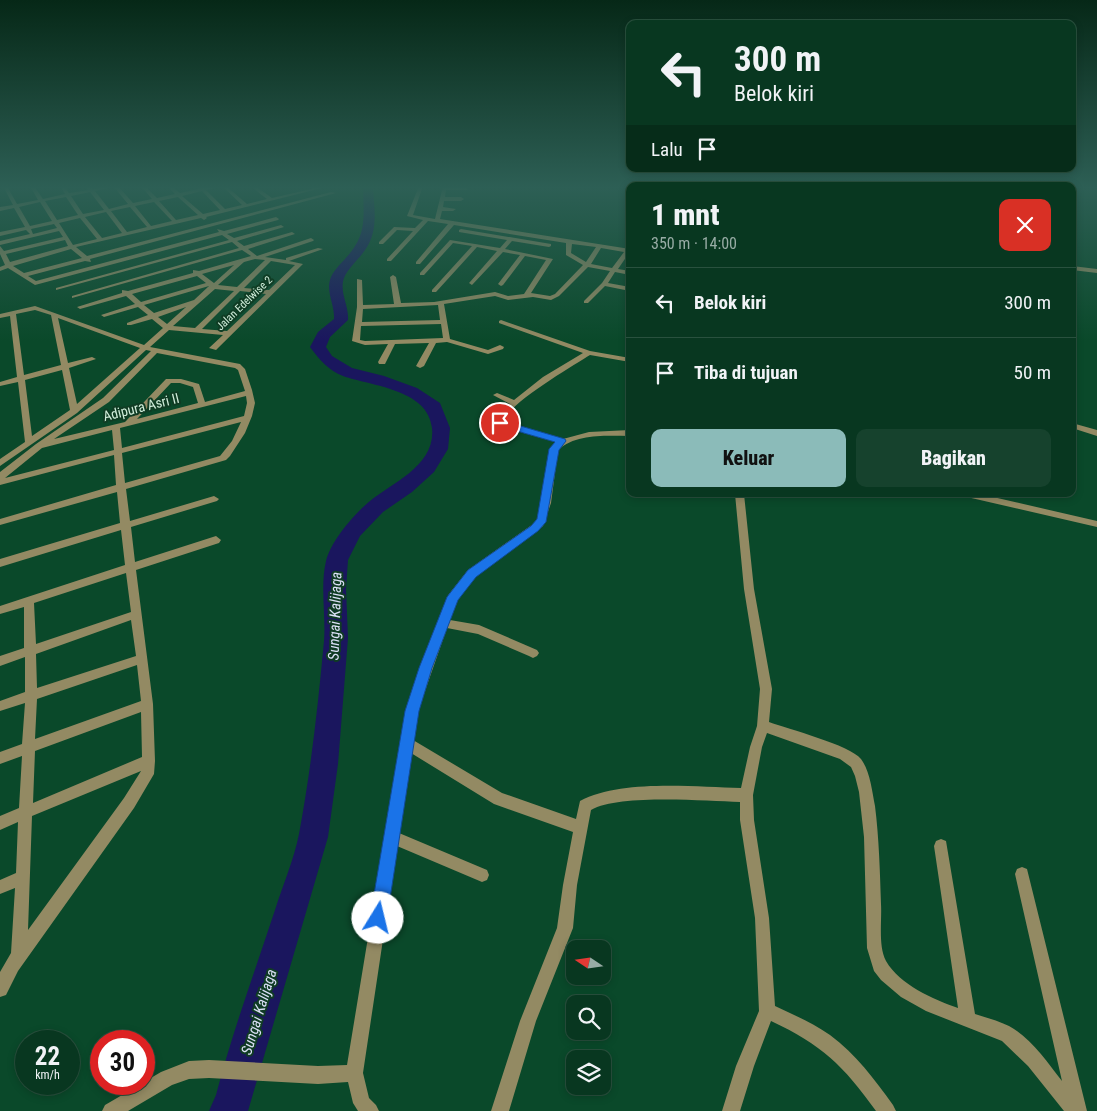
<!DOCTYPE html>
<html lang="id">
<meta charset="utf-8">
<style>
:root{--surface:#083720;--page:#16422d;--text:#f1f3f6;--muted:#98aca5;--line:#29513e;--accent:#8bbbb9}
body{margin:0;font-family:"Roboto Condensed",sans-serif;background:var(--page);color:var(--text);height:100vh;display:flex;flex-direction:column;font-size:19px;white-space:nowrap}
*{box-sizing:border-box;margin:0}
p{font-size:16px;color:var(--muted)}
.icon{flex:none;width:28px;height:28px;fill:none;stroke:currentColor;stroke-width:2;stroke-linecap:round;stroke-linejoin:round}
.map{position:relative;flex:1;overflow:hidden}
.sheet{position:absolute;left:626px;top:182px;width:450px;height:315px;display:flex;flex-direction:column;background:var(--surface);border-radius:10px;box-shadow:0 2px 8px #0003,0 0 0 1px var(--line)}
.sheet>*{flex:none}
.top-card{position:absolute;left:626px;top:20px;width:450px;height:152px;border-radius:10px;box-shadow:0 2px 8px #0003,0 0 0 1px var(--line);background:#083720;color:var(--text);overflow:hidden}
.needle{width:32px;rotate:283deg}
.fabs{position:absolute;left:566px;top:940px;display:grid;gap:10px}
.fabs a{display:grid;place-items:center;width:45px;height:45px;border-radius:10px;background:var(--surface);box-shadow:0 2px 8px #0003,0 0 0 1px var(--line);font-size:25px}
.speed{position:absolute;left:15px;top:1030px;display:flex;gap:10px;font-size:25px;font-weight:700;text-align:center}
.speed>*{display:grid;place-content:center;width:65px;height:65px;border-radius:50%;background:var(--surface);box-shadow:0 2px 8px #0003,0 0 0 1px var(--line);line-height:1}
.speed small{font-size:12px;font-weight:400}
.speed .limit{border:8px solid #d22;background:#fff;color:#111}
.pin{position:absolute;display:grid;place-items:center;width:42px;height:42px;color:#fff;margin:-21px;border:2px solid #fff;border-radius:50%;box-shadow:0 1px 5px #0007}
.me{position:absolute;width:55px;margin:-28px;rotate:9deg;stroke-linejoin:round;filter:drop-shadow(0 0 4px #0008)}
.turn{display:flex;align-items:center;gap:18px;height:105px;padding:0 25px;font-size:22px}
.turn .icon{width:65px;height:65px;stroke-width:2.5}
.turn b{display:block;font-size:35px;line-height:42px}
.then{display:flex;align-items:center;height:48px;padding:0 25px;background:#0003;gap:10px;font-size:19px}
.round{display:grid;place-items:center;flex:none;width:52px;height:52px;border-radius:10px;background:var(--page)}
.overview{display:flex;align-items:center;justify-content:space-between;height:85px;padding:0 25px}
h1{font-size:30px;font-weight:800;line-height:38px}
.cta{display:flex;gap:10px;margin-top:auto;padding:10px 25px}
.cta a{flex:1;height:58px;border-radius:10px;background:var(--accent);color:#111;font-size:20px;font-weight:800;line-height:58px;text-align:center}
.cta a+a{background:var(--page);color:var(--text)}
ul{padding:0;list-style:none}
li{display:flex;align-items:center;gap:15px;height:70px;padding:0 25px;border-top:1px solid var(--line)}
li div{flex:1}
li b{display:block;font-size:19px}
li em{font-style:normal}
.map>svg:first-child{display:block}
</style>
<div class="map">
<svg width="1097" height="1111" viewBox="0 0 1097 1111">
<rect width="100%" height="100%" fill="#0a492a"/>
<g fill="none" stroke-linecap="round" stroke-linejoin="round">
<path fill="#1a165e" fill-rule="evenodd" d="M363,186h10c1,22 6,45 -8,64 -6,9 -17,18 -21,28 -5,14 5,27 4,42l-18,17 -4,10 6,9 20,12 32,8 33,12 23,15 10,25 -2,21 -14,23 -22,20 -29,20 -23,24 -12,24 -2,29 2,49 -10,126 -10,73 -80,274h-39l7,-16c16,-62 39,-124 59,-185 8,-25 19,-51 24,-76 12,-64 19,-129 25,-193 2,-26 -4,-54 2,-80 5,-20 28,-47 44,-60 24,-19 66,-36 62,-73 -4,-39 -61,-42 -89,-52 -14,-5 -24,-17 -33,-29l8,-15 16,-13c1,-14 -9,-28 -3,-42 5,-11 18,-20 24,-31 12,-17 8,-40 8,-60z"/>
<path fill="#938a63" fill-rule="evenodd" d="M3,186h4l10,18 21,-4 -8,-14h4l9,13 22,-5 -5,-8h4l5,7 19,-3 -2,-4h4l3,3 25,-3 15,17 19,-4 -11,-13h4l12,12 18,-4 -8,-8h4l9,7 22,-5 19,-2v1l-15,3 19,19 17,-4 -20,-19h4l21,18 20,-5 -17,-13h5l17,12 52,-12h6l-124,31 1,1 -3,2 -3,-2 -125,29 11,9 244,-64 5,1 -246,66 1,3 -6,-1 -57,15 8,5 183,-49 -2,-3 7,2 52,-14 3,2 -1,1 -51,14 7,4 47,-13 3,2 -47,14 7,5 48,-14 3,2 -47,15 9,7 54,-18 3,2 -1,1 -48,16 21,3v-2l32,-10 5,1 -34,12 14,3 -87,86 -7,-2 14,-13 -54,-5 -19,17 90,17 5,5 7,21 3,13 -3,13 -7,17 -15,23 -4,4 -100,29 4,32 84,-25 5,3 -2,2 -86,26 4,35 81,-26 5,4 -2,3 -83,27 17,134 2,57 -1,13 -20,34 -116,163 -12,24 -6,2v-25l11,-19 4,-65 -15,6v-14l16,-7 2,-51 -18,8v-14l19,-8 3,-52 -22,8v-12l22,-8 3,-41 -25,8v-10l25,-9v-35l-25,9v-10l24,-8v-41l-24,7v-8l125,-41 -4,-35 -121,37v-8l120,-36 -3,-31 -117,33v-6l116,-34 -2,-30 -114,30v-13l36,-28 67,-46 48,-47 -5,-1 -69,63 -77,53v-7l25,-17 -7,-60 -18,4v-4l17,-5 -7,-61 -10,2v-4l35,-8 109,39 19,-17 -11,-9 -21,6h-4v-2l21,-8 -10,-8 -34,10 -3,-2 34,-11 -9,-8 -46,13 -3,-2 45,-14v-3l6,1 65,-18v-3l6,1 52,-15 -9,-6 -170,48v-2l167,-48 -7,-6 -176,48v-2l173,-48 -7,-5 -187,50 -27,-17 -8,3v-4l5,-2 -5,-11v-8l4,5 59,-14 -4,-6 -59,14v-4l30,-7 -4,-4 -26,6v-4l25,-5 -11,-19 -14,3v-4l13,-2zM113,187h1l14,17 -19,5 -14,-18zM202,191l18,19 -17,4 -21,-18zM90,192l14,18 -21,4 -12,-18zM66,197l12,18 -21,5 -12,-19zM178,197l20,18 -22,5 -17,-19zM40,202l12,19 -22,5 -11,-19zM154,202l18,19 -21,5 -16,-20zM130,207l17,20 -20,5 -16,-21zM106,212l16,21 -20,5 -17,-21zM80,218l17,21 -24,6 -14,-22zM54,224l3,4 -24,6 -2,-5zM65,240l3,6 -58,16 -4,-8zM71,249l11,9 -58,15 -11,-7zM255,259l10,1 -28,27 -19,-2 26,-23zM271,261l24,4 -26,25 -25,-2zM234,265l-20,18 -12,-9zM197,276l9,7 -65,19 -9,-8zM209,286l-15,14 -40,13 -10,-8zM215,289l19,2 -39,37 -22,-2zM240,291l26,3 -39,37 -25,-2zM186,307l-19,17 -9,-7zM35,310l16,5 10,50 -37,10 -8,-61zM58,318l82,30 -63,56 -8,-36 27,-9 -4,-2 -24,6zM157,353l78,15 3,2 7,21 -40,11 -6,-18 -18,-5h-15l-41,43 -71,17 55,-37zM62,370l8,40 -38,26 -7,-56zM171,383h9l13,4 5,16 -61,16zM246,396l1,7 -3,13 -122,32 -2,-20zM241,422l-9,19 -12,15 -95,27 -3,-30zM112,430l2,20 -109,28 37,-30zM126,573l5,39 -95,32 -2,-41zM131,620l5,36 -99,32 -1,-34zM137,665l4,36 -106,38 2,-40zM141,712l1,45 -109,46 2,-52zM141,771l-17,27 -96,132 4,-114z
M419,186h4l-10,29 22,4 8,-33h4v2h19l2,2h-22l-1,7h16l3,2 -3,2h-17l-1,6 13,2 -3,2h-11l-2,8 190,30v4h-1l-11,16 12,2v4l-15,-3 -7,11 22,4v4l-25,-5 -17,17h-4v-2l18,-18 8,-12 -22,-4 -29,29 -8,4 -18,-3 -25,3 -13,-4 -51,8 6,35 38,11 12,-5 4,2 -1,2 -15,5 -41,-12 -11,1 -12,23 -4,2 -4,-2 13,-23 -34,1 -10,20h-6l-1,-2 10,-18 -23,1 -13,-4 5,-34v-28l5,1 1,25 31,-1 -4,-27 3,-2 3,2 5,26 33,-1 61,-10 13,4 16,-2 22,-34 -21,-4 -22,29 -2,1 -3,-2 22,-29 -17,-3 -31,33 -3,-2 1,-1 27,-31 -20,-4 -41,45h-4v-2l40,-44 -19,-3 -29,32h-4v-2l30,-33 50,8 7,-8 -48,-8v-2l2,-1 90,15v2l-2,1 -37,-6 -7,8 48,10 -22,34 19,3 5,-2 28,-29 -17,-10v-12l-112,-18 -34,39h-4v-2l32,-38 -20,-3 -37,40h-4v-2l26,-28 -16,-1 -14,14h-4v-2l15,-15 21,1 8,-8 -16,-4zM572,244l24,3 -10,15 -15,-9zM601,248l23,4 -12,16 -21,-4zM438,305l2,15 -78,2 1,-13zM441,324l2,14 -78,3 -5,-1 1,-14z
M1072,266l25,3v4l-25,-3z
M501,320l89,31 40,7v4l-40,-7c-16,10 -84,50 -87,67l60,17 26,-7 41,-2v6c-23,0 -53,-3 -72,14l-7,53 -8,23 -67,50 -18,23 -8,21 29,5 58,25 2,3 -2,3 -4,2 -4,-2 -51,-22 -31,-6 -29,83 -5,29 89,53 74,26 4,-18c41,-22 114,-14 161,-13l9,-41 7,-21 3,-37 -16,-100 -9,-95h9l10,95 18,100 -3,33c19,7 81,23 92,37 9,12 11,32 14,47 4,32 5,66 6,98 1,17 -3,42 5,57 14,24 47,38 72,47l-24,-162 2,-5 5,-2 5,2 29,173c12,4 24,7 34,12 22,12 38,36 53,55l-47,-207 2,-5 5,-2 5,2 60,242h-23l-36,-45 -26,-25 -76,-30 -25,-14 -20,-17 -7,-9 -7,-23 -3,-111 -5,-45 -4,-16 -4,-9 -11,-8 -73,-26 -5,14 -9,48 1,25 15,98 6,88c19,9 38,17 55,29 26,19 45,45 63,70l3,6h-20c-33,-46 -54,-66 -105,-90l-17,45 -14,45h-18l14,-45 23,-55 -4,-93 -15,-98v-18c-36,-1 -120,-8 -149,8l-14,75 -4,43 -37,93 -27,90h-18l29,-90 37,-93 6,-43 10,-53 -79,-28 -83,-51 -12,80 88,37 2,5 -2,5 -5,2 -85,-36 -34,227 6,25 7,7 3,6h-21l-5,-8 -5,-21 -30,2 -109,-6 -20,1 -17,6 -44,26h-26l3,-6 36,-21h3v-2l17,-10 28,-11 20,-1 109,6 29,-1 53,-322 6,-32 14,-43 29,-74 19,-24 68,-48 5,-19 9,-54 6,-7 -60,-17v-8l14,-13 -17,-9 4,-2 17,7 29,-23 40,-24 -84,-30v-2z
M1072,423l25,7v6l-25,-8z
M962,494h18l117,27v6l-130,-30z"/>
</g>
<linearGradient id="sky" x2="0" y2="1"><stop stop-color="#062817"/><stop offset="0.55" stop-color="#2d5f55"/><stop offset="1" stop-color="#2d5f55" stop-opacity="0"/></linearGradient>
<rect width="1097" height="341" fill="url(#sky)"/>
<path fill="#1a73e8" stroke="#114b97" d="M500,420l65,19 1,2 -7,9 -13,72 -8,9 -62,46 -18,23 -26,68 -13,43 -32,207 -2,6 -7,2 -6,-2 -2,-6 35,-207 14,-43 28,-71 21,-27 63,-44 6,-7 12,-70 6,-7 -59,-17 -1,-2z"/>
<g text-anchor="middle" stroke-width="4" stroke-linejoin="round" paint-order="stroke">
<g font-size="11" fill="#d1eedb" stroke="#103c24">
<text transform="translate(244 303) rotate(-44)" y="4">Jalan Edelwise 2</text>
</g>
<g font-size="14" fill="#d1eedb" stroke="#103c24">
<text transform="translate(141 407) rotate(-14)" y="5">Adipura Asri II</text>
</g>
<g font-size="15" font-style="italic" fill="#dce1f7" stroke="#103c24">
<text transform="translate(335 616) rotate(-88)" y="5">Sungai Kalijaga</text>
<text transform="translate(259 1012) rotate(-73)" y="5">Sungai Kalijaga</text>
</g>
</g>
</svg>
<div class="fabs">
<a><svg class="needle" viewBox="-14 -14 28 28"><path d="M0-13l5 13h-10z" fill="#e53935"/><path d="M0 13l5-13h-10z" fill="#98aca5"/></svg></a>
<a><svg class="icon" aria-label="search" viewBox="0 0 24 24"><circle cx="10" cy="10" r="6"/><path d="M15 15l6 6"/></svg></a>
<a><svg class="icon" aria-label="layers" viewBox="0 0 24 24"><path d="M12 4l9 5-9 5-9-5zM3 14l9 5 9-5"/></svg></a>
</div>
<div class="speed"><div>22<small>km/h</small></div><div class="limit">30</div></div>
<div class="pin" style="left:500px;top:423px;background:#d93025"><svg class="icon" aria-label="arrive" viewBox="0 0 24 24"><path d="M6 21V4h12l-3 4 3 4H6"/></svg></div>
<svg class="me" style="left:378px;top:918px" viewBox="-20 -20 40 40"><circle r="19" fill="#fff"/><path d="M0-13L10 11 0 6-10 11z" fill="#1a73e8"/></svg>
<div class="top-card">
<div class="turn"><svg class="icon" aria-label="left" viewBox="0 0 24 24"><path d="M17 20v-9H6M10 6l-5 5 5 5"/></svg><div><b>300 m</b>Belok kiri</div></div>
<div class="then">Lalu<svg class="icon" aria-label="arrive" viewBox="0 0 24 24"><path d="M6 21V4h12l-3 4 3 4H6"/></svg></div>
</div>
<section class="sheet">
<div class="overview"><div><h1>1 mnt</h1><p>350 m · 14:00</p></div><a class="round" style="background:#d93025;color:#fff"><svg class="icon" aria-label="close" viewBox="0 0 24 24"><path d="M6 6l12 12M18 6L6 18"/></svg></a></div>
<ul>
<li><svg class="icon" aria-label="left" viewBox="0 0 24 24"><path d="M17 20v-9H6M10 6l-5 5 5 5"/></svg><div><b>Belok kiri</b></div><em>300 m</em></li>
<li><svg class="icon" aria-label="arrive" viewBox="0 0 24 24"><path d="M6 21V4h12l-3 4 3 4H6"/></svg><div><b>Tiba di tujuan</b></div><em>50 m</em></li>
</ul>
<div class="cta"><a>Keluar</a><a>Bagikan</a></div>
</section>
</div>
